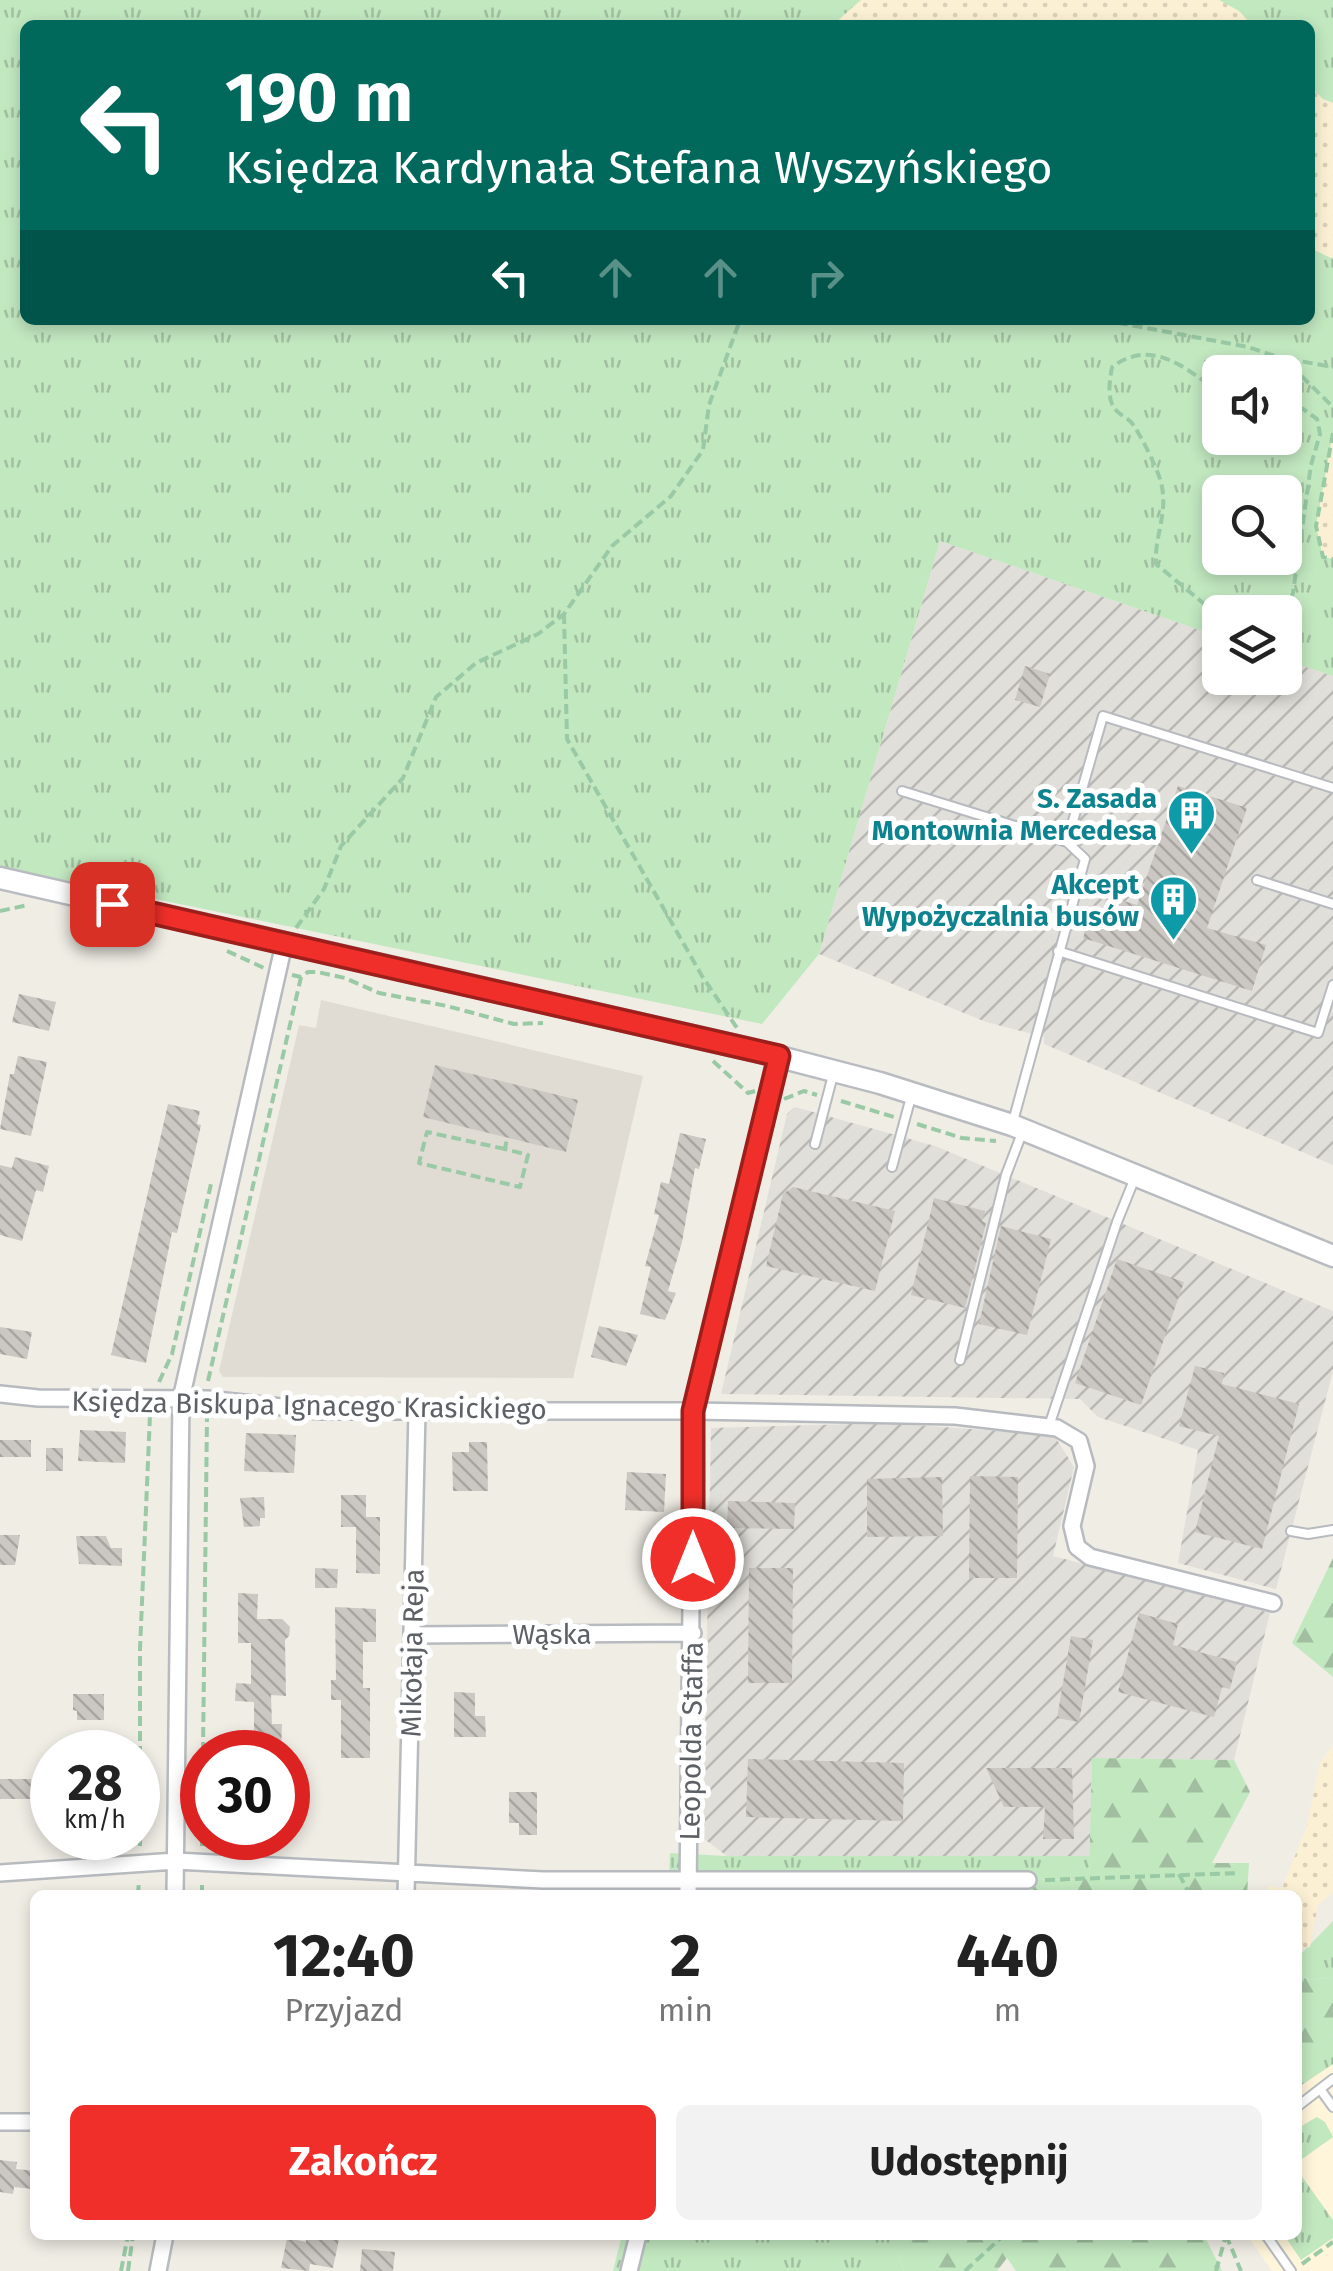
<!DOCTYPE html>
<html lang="pl">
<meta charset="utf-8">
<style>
:root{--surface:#fff;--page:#f2f2f2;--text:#222;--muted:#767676;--accent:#f02f2a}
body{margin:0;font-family:"Fira Sans",sans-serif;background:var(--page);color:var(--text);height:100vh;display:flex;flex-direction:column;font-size:38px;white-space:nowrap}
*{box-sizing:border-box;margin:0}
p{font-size:32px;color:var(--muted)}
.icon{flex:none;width:55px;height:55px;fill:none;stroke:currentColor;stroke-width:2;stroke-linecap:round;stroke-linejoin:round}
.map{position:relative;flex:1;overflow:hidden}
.drawer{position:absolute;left:30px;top:1890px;width:1272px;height:350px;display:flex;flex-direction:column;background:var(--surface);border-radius:15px;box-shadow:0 5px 15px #0003}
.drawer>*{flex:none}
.top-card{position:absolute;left:20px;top:20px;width:1295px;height:305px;border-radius:15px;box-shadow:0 5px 15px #0003;background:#00695c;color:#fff;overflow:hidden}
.fabs{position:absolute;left:1202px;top:355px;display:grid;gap:20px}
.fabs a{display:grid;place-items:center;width:100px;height:100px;border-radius:15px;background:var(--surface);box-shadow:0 5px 15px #0003;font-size:50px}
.speed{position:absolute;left:30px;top:1730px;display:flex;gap:20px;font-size:50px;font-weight:700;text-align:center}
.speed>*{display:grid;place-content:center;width:130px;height:130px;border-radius:50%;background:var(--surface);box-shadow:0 5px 15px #0003;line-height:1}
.speed small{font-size:25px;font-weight:400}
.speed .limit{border:15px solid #d22;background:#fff;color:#111}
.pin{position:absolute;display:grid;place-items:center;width:85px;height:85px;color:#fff;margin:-42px;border-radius:20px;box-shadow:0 5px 15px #0006}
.me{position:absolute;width:110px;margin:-55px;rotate:0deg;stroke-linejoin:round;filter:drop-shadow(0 0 8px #0008)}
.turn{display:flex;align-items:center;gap:35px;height:210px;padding:0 40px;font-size:45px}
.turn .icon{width:130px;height:130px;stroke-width:2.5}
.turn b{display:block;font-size:70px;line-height:85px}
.lanes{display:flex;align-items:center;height:95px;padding:0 40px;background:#0003;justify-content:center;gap:50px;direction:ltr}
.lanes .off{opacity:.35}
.eta{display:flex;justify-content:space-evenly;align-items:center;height:170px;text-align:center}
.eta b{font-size:60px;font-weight:700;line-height:70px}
.button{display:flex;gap:20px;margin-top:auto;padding:20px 40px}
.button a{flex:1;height:115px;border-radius:15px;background:var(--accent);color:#fff;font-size:40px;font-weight:700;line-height:115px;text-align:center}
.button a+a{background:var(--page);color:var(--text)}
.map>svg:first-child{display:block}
</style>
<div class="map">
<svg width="1333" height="2271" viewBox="0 0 1333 2271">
<defs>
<pattern id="industrial-furrows" width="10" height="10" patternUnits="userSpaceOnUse" patternTransform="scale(2.5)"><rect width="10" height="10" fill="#e1dfd9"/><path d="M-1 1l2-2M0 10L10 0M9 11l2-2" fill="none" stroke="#bab8b4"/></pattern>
<pattern id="grass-tufts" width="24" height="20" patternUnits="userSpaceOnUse" patternTransform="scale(2.5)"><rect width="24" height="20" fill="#c2e8c0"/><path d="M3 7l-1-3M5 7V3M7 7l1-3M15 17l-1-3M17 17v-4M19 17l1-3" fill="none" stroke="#a1bfa0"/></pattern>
<pattern id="forest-firs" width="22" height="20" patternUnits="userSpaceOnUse" patternTransform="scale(2.5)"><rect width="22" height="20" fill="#c2e8c0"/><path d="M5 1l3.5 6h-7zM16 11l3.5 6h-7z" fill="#a1bfa0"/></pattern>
<pattern id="sand-dots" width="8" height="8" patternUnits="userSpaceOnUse" patternTransform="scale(2.5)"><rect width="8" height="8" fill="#fcf0d4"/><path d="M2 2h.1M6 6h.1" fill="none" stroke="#dad0b9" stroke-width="1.8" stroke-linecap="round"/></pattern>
<pattern id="building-back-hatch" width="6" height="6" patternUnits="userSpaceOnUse" patternTransform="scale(2.5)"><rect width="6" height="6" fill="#cbc7c2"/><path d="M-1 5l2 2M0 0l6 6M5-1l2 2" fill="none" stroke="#a8a5a1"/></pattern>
</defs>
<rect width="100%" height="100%" fill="#f0ede5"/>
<path fill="#fff5da" d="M1333,2064v207h-61l-25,-36h51v-147z"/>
<path fill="url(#industrial-furrows)" d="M940,541l280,96v41h65v-18l48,16v489l-289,-121v-7l-58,-15 -167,-68z
M795,1107l140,39 398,165v60l-57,218 -98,-26 20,-113 -100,-33 -18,-18 -359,-5 66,-280z
M889,1423l165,12 20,32 -21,89 217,57 -36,147 -142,-2 -2,98h-363l-24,-18 8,-410z"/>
<path fill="#e0dcd3" d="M321,1000l322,76 -70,302 -350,-1 -4,-6 80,-346 17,3z"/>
<path fill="url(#grass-tufts)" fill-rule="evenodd" d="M0,0h1333v676l-48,-16v-48h-65v25l-280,-96 -121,413 -57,70 -762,-157zM25,25h1285v295h-1285zM1220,372h65v66h-65zM1220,492h65v66h-65z
M670,1853l57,3h363l-1,23 -60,1 7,15h-103l-11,-3 -2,3h-252z
M1333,1921v56l-23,3 -12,-7v-16z
M1333,2035v29l-33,22 1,-35z
M1317,2117l8,5 8,15 -35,25v-34z
M1298,2171l35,49v18l-32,22 -17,-25h14z
M622,2235h268l14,36h-291z"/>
<path fill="url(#forest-firs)" d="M1333,1558v119l-41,-34z
M1092,1758l142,2 16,32 -38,71h37l-2,32h-211l-8,-15 61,-1z
M1298,1973l12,7 23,-3v58l-35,19z
M1204,2235l18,36h-206l-9,-13 -10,13h-93l-14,-35z"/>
<path fill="url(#sand-dots)" d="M861,0h358l20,11 13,14h-415l-2,-2z
M1310,86l13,13 10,4v156l-23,-11z
M1333,433v126l-10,-2 -7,-31z
M1333,1745v147l-15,13 -8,42 -12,2v-54h-31l1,-9 14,2 25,-62 13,-63z"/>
<path fill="url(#building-back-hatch)" d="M1025,666l25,8 -10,33 -25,-7z
M1178,786l69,22 -40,120 59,17 -14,46 -169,-53 10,-33 10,3 4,-12 30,9z
M19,994l37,8 -7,29 -37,-9z
M18,1056l29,6 -16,74 -31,-7 10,-55h4z
M435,1065l143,35 -12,52 -143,-35z
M168,1104l32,7 -3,13 4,1 -24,108 -5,-1 -26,131 -35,-8z
M680,1133l26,6 -7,30 -4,-1 -13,74 -14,49 8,2 -11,27 -25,-6 11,-47 -6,-1 14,-51 -5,-1 7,-32 8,2z
M15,1157l34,9 -6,26 -7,-2 -14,51 -22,-6v-70l12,3z
M793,1187l102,24 -20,80 -109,-25 17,-72z
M934,1198l51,13 -3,10 4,2 -21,85 -54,-13z
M1001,1226l50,13 -24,96 -48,-11z
M1117,1259l67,23 -43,123 -66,-22z
M599,1326l39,9 -12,31 -35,-9z
M0,1327l32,5 -5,27 -27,-5z
M1195,1366l29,7 -2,11 77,20 -37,145 -67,-17 24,-96 -40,-10z
M80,1430l46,2 -1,31 -47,-2z
M246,1433l50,2 -2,38 -50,-2z
M0,1440h31v17h-31z
M469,1442h18l1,49h-35l-1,-39h17z
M46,1448h17v23h-17z
M627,1472l39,2 -2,38 -39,-2z
M970,1476l48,1 -1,101h-48z
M942,1477l1,59 -76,1v-58z
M341,1495h25v22h14v57l-24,-1v-46h-15z
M264,1497l1,21h-5v8l-16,1 -4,-29z
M728,1501l67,2 -1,26 -67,-1z
M0,1535h20l-5,30h-15z
M76,1536h30l5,12h11v18l-43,-2z
M315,1568l23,1 -1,19h-22z
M749,1568h44l-1,115h-44z
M238,1593l20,1 -1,25h25l8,8 -1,9 -4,4 1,56 -15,-1 1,29h10l-1,28h-27v-50l-19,-1 1,-18 15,1v-41h-13z
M335,1607l41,2v33h-13v46h7v70h-29v-58h-10v-20h5z
M1139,1613l39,11 -5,21 64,17 -7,27 -8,-2 -8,30 -96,-25z
M1071,1636l22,4 -14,82 -22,-4z
M454,1692l21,1v23h10l1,21h-32z
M73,1694h31v26h-27v-9l-4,-1z
M748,1759l156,4 -1,58 -157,-4z
M986,1768h86l2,71h-31l2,-32h-41z
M0,1779h31v20h-31z
M509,1792h28v43h-18v-12h-10z
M0,2160l17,2 -1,7 19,2 -3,18 -18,-2 -1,7 -13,-2z
M307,2235l32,4 -6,29 -23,-4 -1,7 -28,-3 6,-30 19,4z
M362,2249l33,3 -2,19h-33z"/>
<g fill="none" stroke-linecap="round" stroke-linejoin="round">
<defs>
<path id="lane" d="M902,791l165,51
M1257,880l76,24
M1058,951l260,82 15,-48
M1012,1125l73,-266 -18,-17 36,-126 230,72
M815,1144l18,-69
M892,1167l19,-70
M960,1360l46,-185 16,-42
M1049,1426l68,-204 17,-42
M1291,1531l17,3 25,-4
M1320,2089l13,18
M1298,2106l35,-27
M1266,2235l25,36"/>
<path id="street" d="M0,1394l38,4 169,1 113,12h373l262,5 102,12 22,13 7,25 -14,60 5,21 13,10 183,46
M412,1635l281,-2
M0,1873l176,-12 367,19h485
M175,1895l6,-496 103,-455
M406,1895l11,-484
M688,1895l5,-484 86,-355
M0,2122h35
M158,2271l7,-36
M629,2271l9,-36"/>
<path id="secondary" d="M0,878l753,172 127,33 132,42 321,131"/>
</defs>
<use href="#lane" stroke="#b7bbbf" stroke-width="12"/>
<use href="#street" stroke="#b7bbbf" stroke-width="20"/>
<use href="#secondary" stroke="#b8bcc1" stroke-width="25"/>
<path stroke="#99c9a5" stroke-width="4" stroke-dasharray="10 5" stroke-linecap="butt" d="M1103,320l145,27 36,12 49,48
M1288,359l45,8
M1220,393c-33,-24 -68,-56 -108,-26 -2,11 -5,29 1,39 3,7 13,11 18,16 8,9 25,44 29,57 10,33 -6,55 -4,85l64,53
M1333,433l-17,93 7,31 10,2
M1285,612l8,-19 18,-128 9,-31 -3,-15 -14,-10 -18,-4
M564,614l3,125 135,237 35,52
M0,911l28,-6
M296,928l28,-39 17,-43 62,-68 33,-81 40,-34 62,-29 26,-20 48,-68 59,-50 32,-46 6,-45 31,-85
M227,951l37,17
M292,975l9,2 7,-5h9l28,6 34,15 68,13 67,18 29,-1
M713,1061l35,32 7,-2
M784,1099l20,-8 13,4
M841,1101l53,16
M917,1124l45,14 34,3
M505,1149l-78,-17 -8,31 101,24 8,-32 -23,-6 2,-11
M208,1381l93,-404
M159,1382l13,-28 39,-170
M203,1752l4,-336
M140,1846v-197l10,-234
M202,1846v-35
M1179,1874l11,21
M1045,1880l195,-7
M138,1895l1,-15
M202,1895v-14
M1226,2235l15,36
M1302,2264l31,-22
M121,2271l7,-36
M128,2271l5,-36
M965,2271l39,-36
M1216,2271l10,-36"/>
<use href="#lane" stroke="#fff" stroke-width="8"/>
<use href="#street" stroke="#fff" stroke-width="15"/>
<use href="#secondary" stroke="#fff" stroke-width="20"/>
</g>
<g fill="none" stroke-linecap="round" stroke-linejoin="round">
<defs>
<path id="route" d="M112,904l667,152 -86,355v148"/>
</defs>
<use href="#route" stroke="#9c1f1b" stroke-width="25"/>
<use href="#route" stroke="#f02f2a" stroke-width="18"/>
</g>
<defs>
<symbol id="building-pin" viewBox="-11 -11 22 30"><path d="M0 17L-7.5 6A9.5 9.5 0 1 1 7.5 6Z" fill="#0f9aa8" stroke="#fff"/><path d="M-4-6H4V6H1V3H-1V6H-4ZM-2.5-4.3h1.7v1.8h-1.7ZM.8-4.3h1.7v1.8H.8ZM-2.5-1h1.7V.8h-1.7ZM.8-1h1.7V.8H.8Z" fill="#fff"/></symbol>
</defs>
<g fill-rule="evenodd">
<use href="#building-pin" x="1164" y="786" width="55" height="75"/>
<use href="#building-pin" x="1146" y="872" width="55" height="75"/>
</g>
<g text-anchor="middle" stroke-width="10" stroke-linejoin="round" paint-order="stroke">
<g font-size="28" font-weight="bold" fill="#0d838f" stroke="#fff" text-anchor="end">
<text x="1157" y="808">S. Zasada<tspan x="1157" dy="32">Montownia Mercedesa</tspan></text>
<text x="1139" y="894">Akcept<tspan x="1139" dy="32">Wypożyczalnia busów</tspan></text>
</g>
<g font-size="28" fill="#5d6166" stroke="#fff">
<text transform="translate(309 1405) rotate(1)" y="10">Księdza Biskupa Ignacego Krasickiego</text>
<text x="552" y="1644">Wąska</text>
<text transform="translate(412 1653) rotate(-89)" y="10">Mikołaja Reja</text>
<text transform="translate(691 1741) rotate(-89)" y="10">Leopolda Staffa</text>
</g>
</g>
</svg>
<div class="fabs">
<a><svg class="icon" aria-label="sound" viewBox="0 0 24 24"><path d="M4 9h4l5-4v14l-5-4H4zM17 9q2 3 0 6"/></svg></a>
<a><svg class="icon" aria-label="search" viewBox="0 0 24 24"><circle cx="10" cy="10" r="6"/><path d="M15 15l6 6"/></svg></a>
<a><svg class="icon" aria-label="layers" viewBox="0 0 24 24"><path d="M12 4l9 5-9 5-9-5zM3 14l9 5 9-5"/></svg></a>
</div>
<div class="speed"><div>28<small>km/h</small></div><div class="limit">30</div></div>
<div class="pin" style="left:112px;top:904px;background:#d93025"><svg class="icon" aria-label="arrive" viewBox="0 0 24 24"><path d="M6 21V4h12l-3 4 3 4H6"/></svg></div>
<svg class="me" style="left:693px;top:1559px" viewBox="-20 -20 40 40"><circle r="17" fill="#f02f2a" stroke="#fff" stroke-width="3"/><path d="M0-11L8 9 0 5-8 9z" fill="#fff"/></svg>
<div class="top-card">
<div class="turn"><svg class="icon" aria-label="left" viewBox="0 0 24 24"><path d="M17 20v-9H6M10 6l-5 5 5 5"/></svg><div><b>190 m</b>Księdza Kardynała Stefana Wyszyńskiego</div></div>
<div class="lanes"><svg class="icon" aria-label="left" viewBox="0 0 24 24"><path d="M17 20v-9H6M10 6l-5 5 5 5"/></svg><svg class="icon off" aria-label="ahead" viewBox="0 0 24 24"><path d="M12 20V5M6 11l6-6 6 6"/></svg><svg class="icon off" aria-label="ahead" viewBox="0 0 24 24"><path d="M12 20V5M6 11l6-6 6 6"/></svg><svg class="icon off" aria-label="right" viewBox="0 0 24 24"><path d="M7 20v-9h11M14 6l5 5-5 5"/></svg></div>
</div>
<section class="drawer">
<div class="eta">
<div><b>12:40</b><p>Przyjazd</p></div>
<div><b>2</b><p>min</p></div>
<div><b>440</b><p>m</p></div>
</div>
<div class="button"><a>Zakończ</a><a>Udostępnij</a></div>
</section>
</div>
